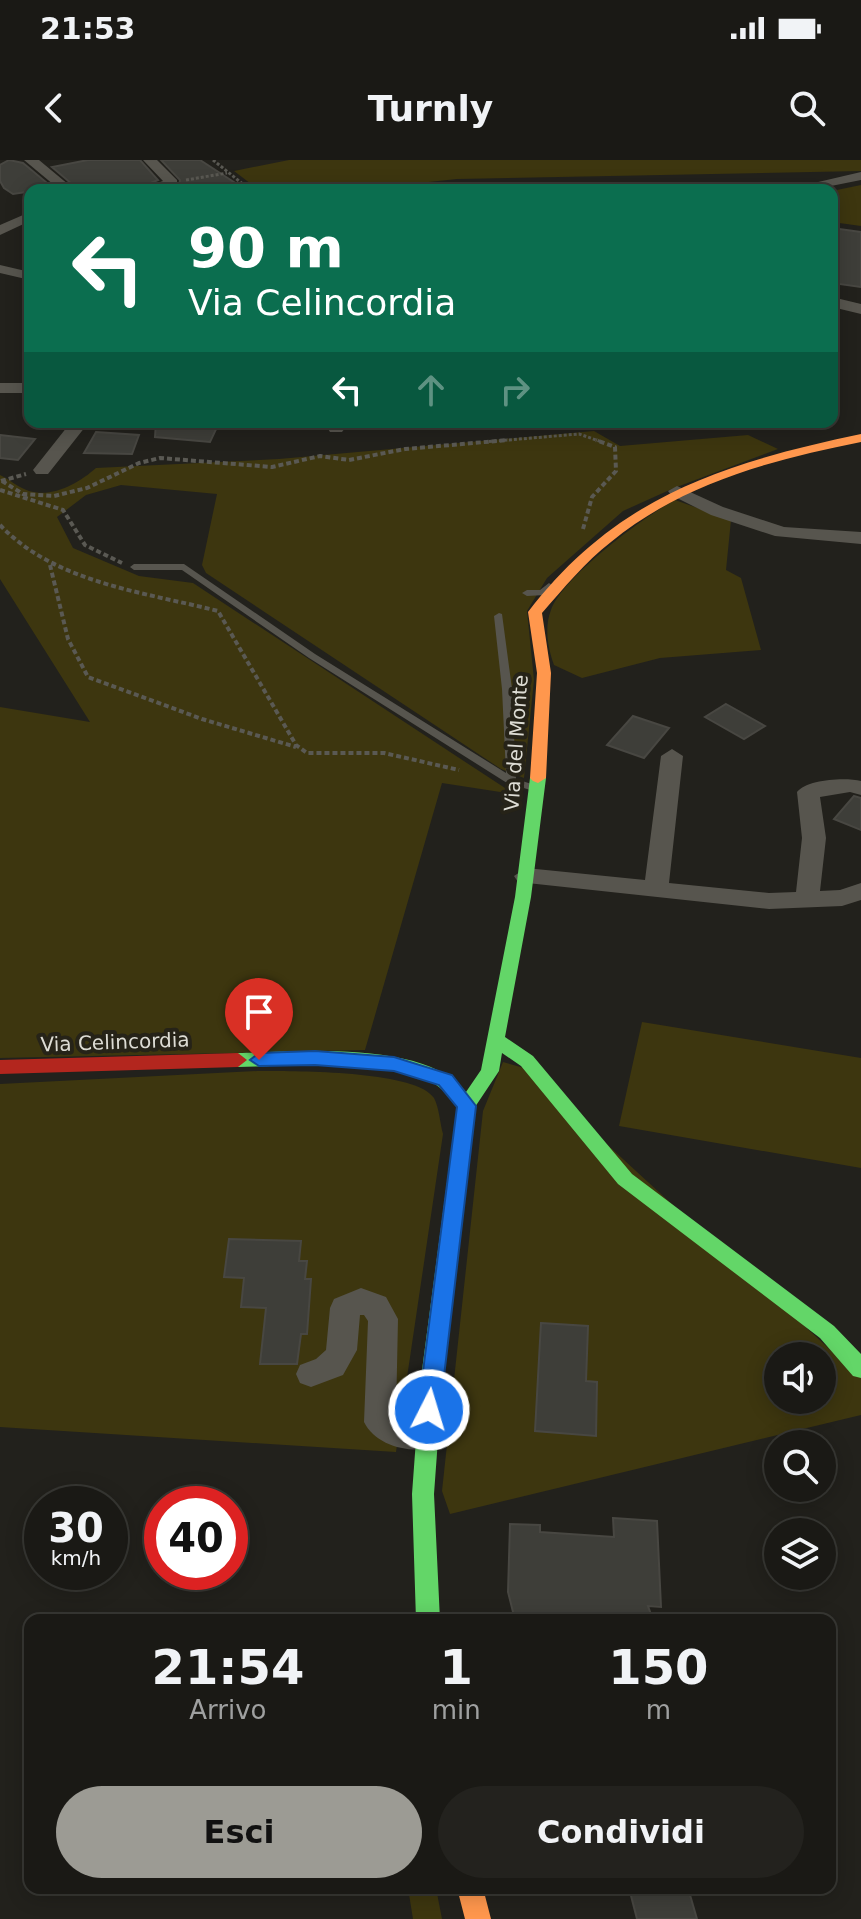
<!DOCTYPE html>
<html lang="it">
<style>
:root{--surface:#1a1915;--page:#23221e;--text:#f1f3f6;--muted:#9fa0a0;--line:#383834;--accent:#9c9b94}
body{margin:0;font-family:"DejaVu Sans",sans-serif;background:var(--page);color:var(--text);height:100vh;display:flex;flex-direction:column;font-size:30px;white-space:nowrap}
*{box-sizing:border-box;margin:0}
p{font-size:26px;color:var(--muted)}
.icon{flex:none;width:44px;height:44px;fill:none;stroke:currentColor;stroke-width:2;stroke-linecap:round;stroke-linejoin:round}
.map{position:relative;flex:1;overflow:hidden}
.panel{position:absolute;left:24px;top:1454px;width:812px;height:280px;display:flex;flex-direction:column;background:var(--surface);border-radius:16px;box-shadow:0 4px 20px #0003,0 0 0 2px var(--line)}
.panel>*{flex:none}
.hud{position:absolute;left:24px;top:24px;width:814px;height:244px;border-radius:16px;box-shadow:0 4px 20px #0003,0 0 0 2px var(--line);background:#0b6e4f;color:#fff;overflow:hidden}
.tools{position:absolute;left:764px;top:1182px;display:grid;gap:16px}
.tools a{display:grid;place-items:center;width:72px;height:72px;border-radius:50%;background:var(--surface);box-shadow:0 4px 20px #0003,0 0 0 2px var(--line);font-size:40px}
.speed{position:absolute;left:24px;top:1326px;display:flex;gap:16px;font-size:40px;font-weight:700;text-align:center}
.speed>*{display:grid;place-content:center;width:104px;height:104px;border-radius:50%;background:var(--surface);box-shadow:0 4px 20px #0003,0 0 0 2px var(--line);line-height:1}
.speed small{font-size:20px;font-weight:400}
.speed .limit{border:12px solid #d22;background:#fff;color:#111}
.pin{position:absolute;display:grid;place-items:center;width:68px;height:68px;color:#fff;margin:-82px -34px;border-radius:50% 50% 50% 0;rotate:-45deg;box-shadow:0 0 8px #0007}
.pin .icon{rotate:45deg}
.me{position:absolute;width:88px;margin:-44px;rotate:5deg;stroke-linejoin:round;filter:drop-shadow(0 0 6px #0008)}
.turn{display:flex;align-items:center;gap:28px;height:168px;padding:0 32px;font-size:36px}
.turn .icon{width:104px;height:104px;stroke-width:2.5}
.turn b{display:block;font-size:56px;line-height:68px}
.lanes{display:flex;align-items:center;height:76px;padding:0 32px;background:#0003;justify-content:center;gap:40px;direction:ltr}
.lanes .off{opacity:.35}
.eta{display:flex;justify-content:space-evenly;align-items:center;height:136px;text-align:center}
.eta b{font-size:48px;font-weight:700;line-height:56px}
.cta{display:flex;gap:16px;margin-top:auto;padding:16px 32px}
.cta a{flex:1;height:92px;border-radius:48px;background:var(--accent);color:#111;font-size:32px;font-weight:700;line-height:92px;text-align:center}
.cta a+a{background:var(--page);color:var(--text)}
.status{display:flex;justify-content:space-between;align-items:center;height:56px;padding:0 40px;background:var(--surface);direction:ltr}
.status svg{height:22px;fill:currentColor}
header{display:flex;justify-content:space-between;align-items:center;height:104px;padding:0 32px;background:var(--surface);font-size:36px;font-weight:700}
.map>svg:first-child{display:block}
</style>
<div class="status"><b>21:53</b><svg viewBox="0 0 49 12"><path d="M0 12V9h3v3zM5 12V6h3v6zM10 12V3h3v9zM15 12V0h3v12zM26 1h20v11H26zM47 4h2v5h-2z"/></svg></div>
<header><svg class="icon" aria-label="back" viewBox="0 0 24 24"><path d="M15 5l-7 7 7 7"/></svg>Turnly<svg class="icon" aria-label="search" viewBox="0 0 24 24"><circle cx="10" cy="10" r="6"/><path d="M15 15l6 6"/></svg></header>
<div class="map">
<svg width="861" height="1759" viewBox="0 0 861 1759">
<rect width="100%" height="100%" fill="#22211c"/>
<path fill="#3d360f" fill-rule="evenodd" d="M289,0h572v11l-404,8 -47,5 -9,6h-142l-25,-19z
M861,25v41l-29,-4v-31z
M594,271l26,15 128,-11 30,14 -104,39 -51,23 -76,67 -20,33 7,69 -10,98 -23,-9 -295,-196 -4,-8 15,-71 -96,-9 -35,10 -29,22 16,31 66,28 54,7 321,211 -72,-11 -77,267 -365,8v-351l90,15 -90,-143v-104c9,4 19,13 29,16 24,7 50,-8 67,-23l183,-9z
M675,340l56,20 -5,50 15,8 20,72 -101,8 -78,20 -28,-13c-6,-17 -10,-37 -3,-55 12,-33 92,-93 124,-110z
M642,862l219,36v110l-242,-42z
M503,902l21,6 337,310v37l-411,99 -8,-23 41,-380zM778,1196h44v44h-44z
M258,911c33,0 158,-1 176,27 5,9 6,25 9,36l-47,318 -396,-25v-343z
M408,1728h28l6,31h-29z"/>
<path fill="#3e3e39" stroke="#484742" stroke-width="2" d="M9,0l14,3 30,25 -40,6 -9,-6 -4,-7v-16z
M88,0h52l18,20 -24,10h-41l-9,-7 -11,2 -21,-18z
M161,0h39l46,30h-79l12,-2 1,-8z
M832,68l29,4v55l-29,-4z
M156,262h47l16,1 -9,19 -55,-5z
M96,272l43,3 -7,19 -48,-1z
M0,275l35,4 -17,21 -18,-2z
M726,544l39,22 -21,13 -39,-22z
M633,556l36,12 -25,30 -37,-13z
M854,636l7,2v32l-27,-11z
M229,1079l72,2 -2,20h8l-2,18h6l-4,55h-6l-4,30h-37l6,-56 -25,-1 3,-29 -20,-1z
M541,1163l47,3 -2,55 11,1 -1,54 -61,-5z
M613,1358l44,3 4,86 -13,-1 5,14h-138l-7,-28 2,-68 30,1v7l74,5z
M629,1728h59l9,31h-60z"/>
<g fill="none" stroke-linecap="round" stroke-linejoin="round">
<path stroke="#5a5953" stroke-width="3" stroke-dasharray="3 2" stroke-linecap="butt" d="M213,0l31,25 34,5
M186,20l41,-7
M324,30h129
M484,282l95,-8 23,8"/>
<path stroke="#5a5953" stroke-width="4" stroke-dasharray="5 3" stroke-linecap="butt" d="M1,321l25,-7
M2,321l21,13 31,2 33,-8 52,-25 21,-5 112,9 48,-11 29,4 56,-11 103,-9
M0,330l63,20 22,35 37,18
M0,365c55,58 144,67 218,86l78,134 11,8h77l75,17
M583,369l9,-32 24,-26 -1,-24 -19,-7
M50,405l18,74 20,38 114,42 94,28"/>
<path fill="#57554e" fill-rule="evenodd" d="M839,142l7,2 -14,10v-6z
M184,404l131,90 191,119 -4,-84 -8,-73 5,-3 3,1 10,75 4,90 25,8 1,2 -5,3 -30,-9 -198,-125 -127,-88h-48l-4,-3 4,-3z
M549,423l4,3 -8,9 -18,1 -5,-3 5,-3h13z"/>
<path fill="#57554e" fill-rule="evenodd" d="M24,0h15l36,30h-15z
M143,0h14l20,20v6l-40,4 26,-9z
M861,12v8l-50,10h-27z
M30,52v9l-30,14v-10z
M0,105l30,7v8l-30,-7z
M832,137l29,7v10l-29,-7z
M0,223h30v10h-30z
M71,262h18l-41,52h-12l-3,-4z
M324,262h18l3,6 -3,4h-12z
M677,326l46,21 61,20 77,5v12l-86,-8 -64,-21 -40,-20 -3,-4z
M672,589l11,7 -14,127 100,10 27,-1 6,-54 -5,-46c10,-13 49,-15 64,-11v14l-11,-3 -30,5 6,41 -6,53 20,-1 21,-7v17l-19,6 -73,3 -251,-27 -4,-6 12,-8 119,12 16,-124z
M361,1128l25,9 12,22 -2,96 42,11 5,10 -5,10c-24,9 -62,1 -74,-24l4,-101 -4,-6h-4l-3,35 -14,25 -32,12 -11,-4 -4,-9 4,-9 16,-6 10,-9 4,-42 4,-9z"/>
<path fill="#63d668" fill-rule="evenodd" d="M538,613l8,5 -15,119 -26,140 28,19 99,118 202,152 27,28v24l-8,-2 -33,-38 -202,-154 -97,-118 -19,-13 -3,18 -24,36 -33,278 -8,109 6,126h-24l-4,-126 8,-109 37,-278c-9,-12 -18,-23 -33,-29 -46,-19 -135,-12 -186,-11l-9,-7 9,-7c60,-1 188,-13 228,39l15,-22 34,-173 15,-119z"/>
<path fill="#ff974d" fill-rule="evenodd" d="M861,274v8c-90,18 -178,41 -250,100 -26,20 -47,46 -69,71l9,60 -5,105 -8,5 -5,-2 -3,-3 7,-105 -9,-61c89,-116 196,-149 333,-178z
M457,1728h26l8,31h-26z"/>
<path fill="#b3261e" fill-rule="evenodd" d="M238,893l9,7 -9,7 -238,7v-14z"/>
</g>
<path fill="#1a73e8" stroke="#114b97" stroke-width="2" d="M315,891l79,6 58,18 24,31 -36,304 -3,7 -8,3 -8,-3 -3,-7 39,-303 -18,-22 -45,-14 -79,-6 -56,1 -9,-6 9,-7z"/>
<g text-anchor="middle" stroke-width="8" stroke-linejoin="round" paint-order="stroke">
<g font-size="20" fill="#dddcd4" stroke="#262318">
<text transform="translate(516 583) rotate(-86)" y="7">Via del Monte</text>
<text transform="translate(115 882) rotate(-2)" y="7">Via Celincordia</text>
</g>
</g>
</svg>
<div class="tools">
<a><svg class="icon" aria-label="sound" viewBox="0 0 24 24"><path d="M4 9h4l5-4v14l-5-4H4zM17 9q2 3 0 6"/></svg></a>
<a><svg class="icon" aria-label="search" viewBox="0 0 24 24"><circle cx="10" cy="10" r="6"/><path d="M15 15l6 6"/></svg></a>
<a><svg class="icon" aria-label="layers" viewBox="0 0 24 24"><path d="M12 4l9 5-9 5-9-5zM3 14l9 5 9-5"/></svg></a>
</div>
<div class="speed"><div>30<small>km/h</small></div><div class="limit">40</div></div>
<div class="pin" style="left:259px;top:900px;background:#d93025"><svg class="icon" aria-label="arrive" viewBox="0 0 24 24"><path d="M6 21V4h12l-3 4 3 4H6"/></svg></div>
<svg class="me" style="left:429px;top:1250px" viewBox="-20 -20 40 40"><circle r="17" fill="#1a73e8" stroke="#fff" stroke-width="3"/><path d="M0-11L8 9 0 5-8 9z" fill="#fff"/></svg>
<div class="hud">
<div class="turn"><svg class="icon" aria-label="left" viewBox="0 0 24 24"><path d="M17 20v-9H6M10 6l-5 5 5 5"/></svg><div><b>90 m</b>Via Celincordia</div></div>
<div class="lanes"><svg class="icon" aria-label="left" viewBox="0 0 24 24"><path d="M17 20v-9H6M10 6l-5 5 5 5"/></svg><svg class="icon off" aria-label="ahead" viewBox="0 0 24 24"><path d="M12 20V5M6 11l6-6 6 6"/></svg><svg class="icon off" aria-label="right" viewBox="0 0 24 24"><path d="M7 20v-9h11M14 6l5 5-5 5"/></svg></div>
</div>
<section class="panel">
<div class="eta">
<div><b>21:54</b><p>Arrivo</p></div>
<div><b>1</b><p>min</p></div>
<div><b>150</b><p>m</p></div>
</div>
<div class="cta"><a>Esci</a><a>Condividi</a></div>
</section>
</div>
